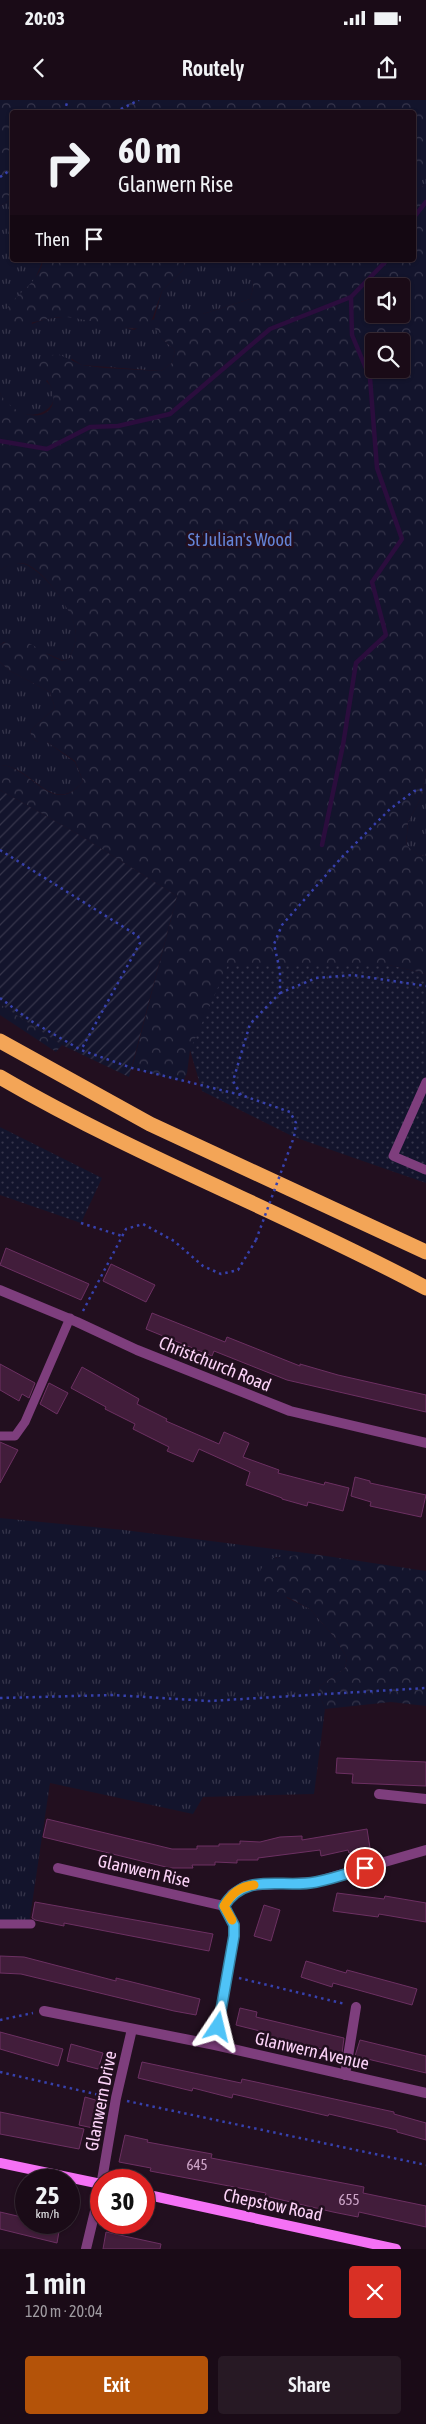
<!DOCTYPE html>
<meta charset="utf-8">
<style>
:root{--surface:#1a0b17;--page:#271924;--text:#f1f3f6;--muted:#9f9ba1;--line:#382b36;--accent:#b45309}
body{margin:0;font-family:"Asap Condensed",sans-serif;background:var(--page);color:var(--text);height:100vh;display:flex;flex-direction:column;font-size:19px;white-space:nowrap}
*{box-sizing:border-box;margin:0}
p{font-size:16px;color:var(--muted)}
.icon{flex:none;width:28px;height:28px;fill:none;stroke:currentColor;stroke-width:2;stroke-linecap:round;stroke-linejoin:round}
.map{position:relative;height:2149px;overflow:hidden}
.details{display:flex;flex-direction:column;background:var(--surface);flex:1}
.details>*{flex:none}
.hud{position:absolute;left:10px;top:10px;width:406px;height:152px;border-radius:5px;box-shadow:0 1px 4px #0004,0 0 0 1px var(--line);background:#1a0b17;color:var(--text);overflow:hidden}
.tools{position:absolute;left:365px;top:178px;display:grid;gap:10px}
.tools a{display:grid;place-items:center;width:45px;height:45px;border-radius:5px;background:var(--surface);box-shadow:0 1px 4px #0004,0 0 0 1px var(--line);font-size:25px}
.speed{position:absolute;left:15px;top:2069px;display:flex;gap:10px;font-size:25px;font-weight:700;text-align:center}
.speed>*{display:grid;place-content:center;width:65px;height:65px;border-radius:50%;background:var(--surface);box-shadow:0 1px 4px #0004,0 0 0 1px var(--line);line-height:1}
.speed small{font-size:12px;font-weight:400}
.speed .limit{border:8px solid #d22;background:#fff;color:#111}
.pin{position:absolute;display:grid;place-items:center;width:42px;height:42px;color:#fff;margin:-21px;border:2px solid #fff;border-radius:50%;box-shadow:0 1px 5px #0007}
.me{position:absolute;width:55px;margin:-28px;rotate:10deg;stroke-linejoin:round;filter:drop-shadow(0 0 4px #0008)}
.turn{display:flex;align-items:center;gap:18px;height:105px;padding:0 25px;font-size:22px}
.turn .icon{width:65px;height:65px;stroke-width:2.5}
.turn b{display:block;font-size:35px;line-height:42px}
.then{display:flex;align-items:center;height:48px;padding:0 25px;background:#0003;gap:10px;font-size:19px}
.round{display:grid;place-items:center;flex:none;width:52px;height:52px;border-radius:5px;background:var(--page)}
.headline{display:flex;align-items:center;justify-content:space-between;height:85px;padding:0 25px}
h1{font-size:30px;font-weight:600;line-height:38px}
.cta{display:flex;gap:10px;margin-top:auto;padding:10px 25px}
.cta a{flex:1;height:58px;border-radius:5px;background:var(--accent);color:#fff;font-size:20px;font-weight:600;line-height:58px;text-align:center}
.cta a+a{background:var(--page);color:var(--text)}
.status{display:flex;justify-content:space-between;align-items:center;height:35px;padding:0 25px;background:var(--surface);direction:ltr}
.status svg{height:14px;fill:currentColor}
header{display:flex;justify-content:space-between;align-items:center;height:65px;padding:0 25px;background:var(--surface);font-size:22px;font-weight:600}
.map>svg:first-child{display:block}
</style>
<div class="status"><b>20:03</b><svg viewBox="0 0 49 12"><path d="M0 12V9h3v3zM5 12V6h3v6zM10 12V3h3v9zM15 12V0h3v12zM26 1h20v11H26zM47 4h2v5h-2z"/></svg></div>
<header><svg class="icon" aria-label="back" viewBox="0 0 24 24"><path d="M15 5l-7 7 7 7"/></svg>Routely<svg class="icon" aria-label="share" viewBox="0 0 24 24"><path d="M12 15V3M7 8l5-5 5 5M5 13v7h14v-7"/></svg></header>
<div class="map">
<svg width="426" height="2149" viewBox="0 0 426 2149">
<defs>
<pattern id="grass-tufts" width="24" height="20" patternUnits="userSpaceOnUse" patternTransform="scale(1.25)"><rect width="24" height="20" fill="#13142c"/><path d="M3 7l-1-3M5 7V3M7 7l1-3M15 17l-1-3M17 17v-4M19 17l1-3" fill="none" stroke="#36354b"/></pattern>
<pattern id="forest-crowns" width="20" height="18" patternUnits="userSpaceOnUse" patternTransform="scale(1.25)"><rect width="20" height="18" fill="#13142c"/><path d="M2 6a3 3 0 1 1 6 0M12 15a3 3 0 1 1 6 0" fill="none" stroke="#36354b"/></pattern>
<pattern id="park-dots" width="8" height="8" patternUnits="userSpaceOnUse" patternTransform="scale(1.25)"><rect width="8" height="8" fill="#13142c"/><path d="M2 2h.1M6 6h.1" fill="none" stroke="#36354b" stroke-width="1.8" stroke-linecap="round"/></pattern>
<pattern id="garden-furrows" width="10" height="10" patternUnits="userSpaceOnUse" patternTransform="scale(1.25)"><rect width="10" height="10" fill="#13142c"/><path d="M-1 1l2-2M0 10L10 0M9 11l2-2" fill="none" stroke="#36354b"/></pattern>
</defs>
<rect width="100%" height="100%" fill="#220f1f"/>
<path fill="url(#grass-tufts)" d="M414,68l12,11v6l-12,5z
M12,99v61h31l-9,22 -9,7 7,35c31,-14 70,-4 102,6l20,-11 8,-28 20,-20 5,-11c27,0 79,-6 63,39l-47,15h-16l-26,24 14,12 -3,13 -11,8 -79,-6 -10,-6 -26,22c28,25 -24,55 -46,12v-187z
M12,463c5,0 10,0 15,2 20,10 50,48 49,71 0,7 -4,15 -6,22l-6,3 -16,-7 -44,-12 -4,3v-75z
M0,562l10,9 40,21 5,16 -25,23 2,7 6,4h9l28,20 8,19c-30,38 -51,-16 -83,-16z
M426,668v88l-8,-1 -12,-9 2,-24 14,-26z
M0,1418l124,12 182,23 -14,5 -17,-1 12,41 23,11 25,29 12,20 -2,10 -25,18 -1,7 6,16 -11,85 -111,3 -10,17 -143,-31 -21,141 -29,1z"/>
<path fill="url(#forest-crowns)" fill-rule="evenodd" d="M0,0h426v79l-12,-11v-56h-402v87l-12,7z
M426,85v583l-4,28 -14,26 -2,23 12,10 8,1v118l-37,-9 -199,85 -3,23 -4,9 -51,-14 45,-172 -101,-63 -76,-43v-25c31,0 53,55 83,16l-8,-20 -28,-19h-9l-6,-4 -2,-7 25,-23 -5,-16 -40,-21 -10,-9v-17c24,-16 43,12 64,16l6,-3c2,-7 6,-15 6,-23 0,-21 -30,-63 -50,-71 -10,-3 -18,1 -26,6v-177c15,29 62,32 52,-4 -1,-4 -12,-20 -16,-26l10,-7 12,-2 24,11 22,3 57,3 11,-8 3,-13 -14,-12 -6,-10 4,-8 11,-6h33l47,-15c8,-22 -1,-27 -18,-39h182v-70zM374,186h27v28h-27zM374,241h27v28h-27z
M43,160h144l-5,11 -20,20 -13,37c-27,3 -55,-8 -82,-11 -18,-1 -33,7 -51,8l-8,-8 -1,-9c12,-17 32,-25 36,-48z
M0,904l5,3 57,38 -6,7 -56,-37z
M306,1453l120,18v135l-35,-4 -66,7 -6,-16 1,-7 25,-18 2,-10 -12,-20 -25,-29 -44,-23 -7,-13 7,-13c13,-5 26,-2 40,-7z"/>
<path fill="url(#park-dots)" d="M228,865h161l37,9v209l-132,-46 -92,-46 -12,-41z
M0,1027l102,51 -21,45 -81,-28z"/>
<path fill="url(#garden-furrows)" d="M0,690l76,43 101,63 -48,181 -67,-32 -62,-41z"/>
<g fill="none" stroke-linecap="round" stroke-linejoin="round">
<path stroke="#2b0d3d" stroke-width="4.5" d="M414,117l12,-15
M0,341l47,8 43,-22 28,-1 52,-12 100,-85 81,-32
M322,745l21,-100 13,-82 30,-28 -14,-53 30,-43 -25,-71 -7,-90 -18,-43 -1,-38 36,-37"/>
</g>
<path fill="#421d3b" stroke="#6c3062" d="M6,1148l83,36 -8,16 -81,-35z
M111,1164l44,21 -9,17 -43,-21z
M152,1213l73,29 2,-5 73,29v-2l38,11 88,20v17l-139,-32 -73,-29 -2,5 -66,-27z
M0,1264l35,19 -6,15 -7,-4 -3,7 -19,-11z
M82,1267l57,32 -2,5 30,15 -1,2 53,23 5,-12 25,11 -6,14 36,13 -1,3 46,12 1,-3 24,6 -6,23 -35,-9 -1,4 -25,-7v-1l-36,-13 4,-13 -51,-23 -6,13 -26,-11 2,-4 -36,-18 2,-5 -30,-15 1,-2 -35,-19z
M49,1283l19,10 -11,21 -17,-10z
M0,1342l18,8 -18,33z
M355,1377l15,4v2l56,12 -5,22 -51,-11 1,-4 -20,-6z
M337,1658l89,4v24l-74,-3 1,-9 -17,-1z
M47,1719l125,30h25v-3h22v-2h21v-3l20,1 20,-5 22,-1v4l65,-11 3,19 -21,5 -1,-3 -27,6 -1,-6 -62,8v2h-21v3l-22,-1v3h-23l1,3h-23l-127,-31z
M337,1793l47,6 1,-3 41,7v19l-47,-8 -1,3 -45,-6z
M35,1802l178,32 -4,17 -145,-28v3l-29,-6 -3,-2z
M264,1805l16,5 -9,31 -17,-5z
M0,1856l24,1 92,24v-3l84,21 -4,16 -22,-4 -153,-37 -21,-1z
M306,1861l40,12 1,-3 70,19 -5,16 -79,-22 -1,4 -31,-10z
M240,1908l17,4 -1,5 88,21 -2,15 -80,-16 2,-5 -28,-7z
M0,1932l63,17 -5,17 -58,-17z
M360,1940l66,16v17l-71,-17z
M71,1944l32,9 -5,16 -31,-8z
M142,1962l99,21 1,-4 152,33v2l32,9v17l-29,-8v-2l-68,-16 -1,2 -95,-22 -1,4 -39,-10 -1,3 -54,-13z
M85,1997l14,4 -6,27 -14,-3z
M0,2012l84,17 -5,20 -79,-15z
M125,2035l23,5 -1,2 65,12 -1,4 153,29 -1,6 63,13v21l-67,-15 -1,5 -25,-5 -68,-16 1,-3 -116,-22 1,-3 -32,-6z
M0,2112l26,6v4h20l14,4 -3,17 -57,-14z
M106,2132l55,12 -1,5h-57z"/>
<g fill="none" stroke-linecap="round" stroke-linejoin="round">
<path stroke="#3741ad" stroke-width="2.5" stroke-dasharray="2.5 4" stroke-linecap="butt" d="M64,12l4,-12
M115,12l24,-12
M0,77l12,-8
M0,750l138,86 2,7 -59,107
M280,893l36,-15 37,-3 73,11
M0,898l31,23 50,29 51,18 109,27 49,17 6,11 -2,14
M241,995l-8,-14 17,-57 30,-31v-22l-6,-27 8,-19 60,-68 48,-48 24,-18 12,-2
M81,1123l41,13
M83,1211l43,-82 17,-5 31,17 29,25 18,8 17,-4 18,-30
M0,1598l113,-3 96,6 217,-13
M239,1878l106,26
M0,1920l33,-7
M0,1972l104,24
M127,2001l299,64"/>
<path stroke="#7e3e7d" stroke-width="9" d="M426,982l-33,74 33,14
M0,1336h15l10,-14 45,-104
M0,1824h31"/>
<path stroke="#7e3e7d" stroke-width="10" d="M379,1694l47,5
M58,1768l166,38
M44,1911l171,34 211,48
M215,1945l19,-109v-11l-10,-19 8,-12 13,-8 70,-4 111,-32
M345,1975l11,-68
M102,2080l14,-82 16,-69
M86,2149l15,-63"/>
<path stroke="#7e3e7d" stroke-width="10" d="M0,1190l77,32 60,28 153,61 136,32"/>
<path stroke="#f571f5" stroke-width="10" d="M0,2063l101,21
M144,2094l252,55"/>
<path stroke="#f3a557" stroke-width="15" d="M0,941l150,83 276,128
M0,977c137,80 286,136 426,211"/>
<path stroke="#3741ad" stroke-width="2.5" stroke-dasharray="2.5 4" stroke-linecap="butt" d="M256,1140l38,-103"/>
</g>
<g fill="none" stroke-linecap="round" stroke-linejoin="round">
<defs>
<path id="route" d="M218,1927l16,-91v-11l-10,-19c22,-35 58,-17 92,-24 17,-3 33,-9 49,-14"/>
</defs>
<use href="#route" stroke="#337fa1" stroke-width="12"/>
<use href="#route" stroke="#4fc3f7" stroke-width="9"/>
<path stroke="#f59e0b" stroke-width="9" d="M232,1820l-8,-14c8,-13 15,-19 30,-21"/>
</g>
<g text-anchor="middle" stroke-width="5" stroke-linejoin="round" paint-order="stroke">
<g font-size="15" fill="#cea6c9">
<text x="197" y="2070">645</text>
<text x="349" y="2105">655</text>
</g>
<g font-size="18" fill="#6484d7" stroke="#220f1f">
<text x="240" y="446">St Julian's Wood</text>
</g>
<g font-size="18" fill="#fcd3f8" stroke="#220f1f">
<text transform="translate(215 1264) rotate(22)" y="6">Christchurch Road</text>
<text transform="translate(144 1771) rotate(13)" y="6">Glanwern Rise</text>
<text transform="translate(312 1951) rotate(13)" y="6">Glanwern Avenue</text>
<text transform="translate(101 2001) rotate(-79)" y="6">Glanwern Drive</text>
<text transform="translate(273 2105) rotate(12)" y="6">Chepstow Road</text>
</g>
</g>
</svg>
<div class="tools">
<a><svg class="icon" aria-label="sound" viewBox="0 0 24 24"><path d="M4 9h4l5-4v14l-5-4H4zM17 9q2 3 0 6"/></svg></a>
<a><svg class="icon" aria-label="search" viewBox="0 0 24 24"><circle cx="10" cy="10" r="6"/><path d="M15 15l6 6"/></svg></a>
</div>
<div class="speed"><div>25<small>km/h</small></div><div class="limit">30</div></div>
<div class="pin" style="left:365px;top:1768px;background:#d93025"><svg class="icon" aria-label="arrive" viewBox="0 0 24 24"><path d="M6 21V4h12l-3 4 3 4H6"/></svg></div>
<svg class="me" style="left:218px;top:1927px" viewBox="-20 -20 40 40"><path d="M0-17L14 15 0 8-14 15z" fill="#4fc3f7" stroke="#fff" stroke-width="4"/></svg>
<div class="hud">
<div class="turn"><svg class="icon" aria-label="right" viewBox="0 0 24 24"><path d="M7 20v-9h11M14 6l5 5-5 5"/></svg><div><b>60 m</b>Glanwern Rise</div></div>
<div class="then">Then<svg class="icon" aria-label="arrive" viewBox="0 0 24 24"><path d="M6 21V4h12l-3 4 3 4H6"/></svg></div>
</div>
</div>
<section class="details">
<div class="headline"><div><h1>1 min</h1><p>120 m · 20:04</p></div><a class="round" style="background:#d93025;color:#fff"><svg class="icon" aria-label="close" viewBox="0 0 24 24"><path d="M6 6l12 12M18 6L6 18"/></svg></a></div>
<div class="cta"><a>Exit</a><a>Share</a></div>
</section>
